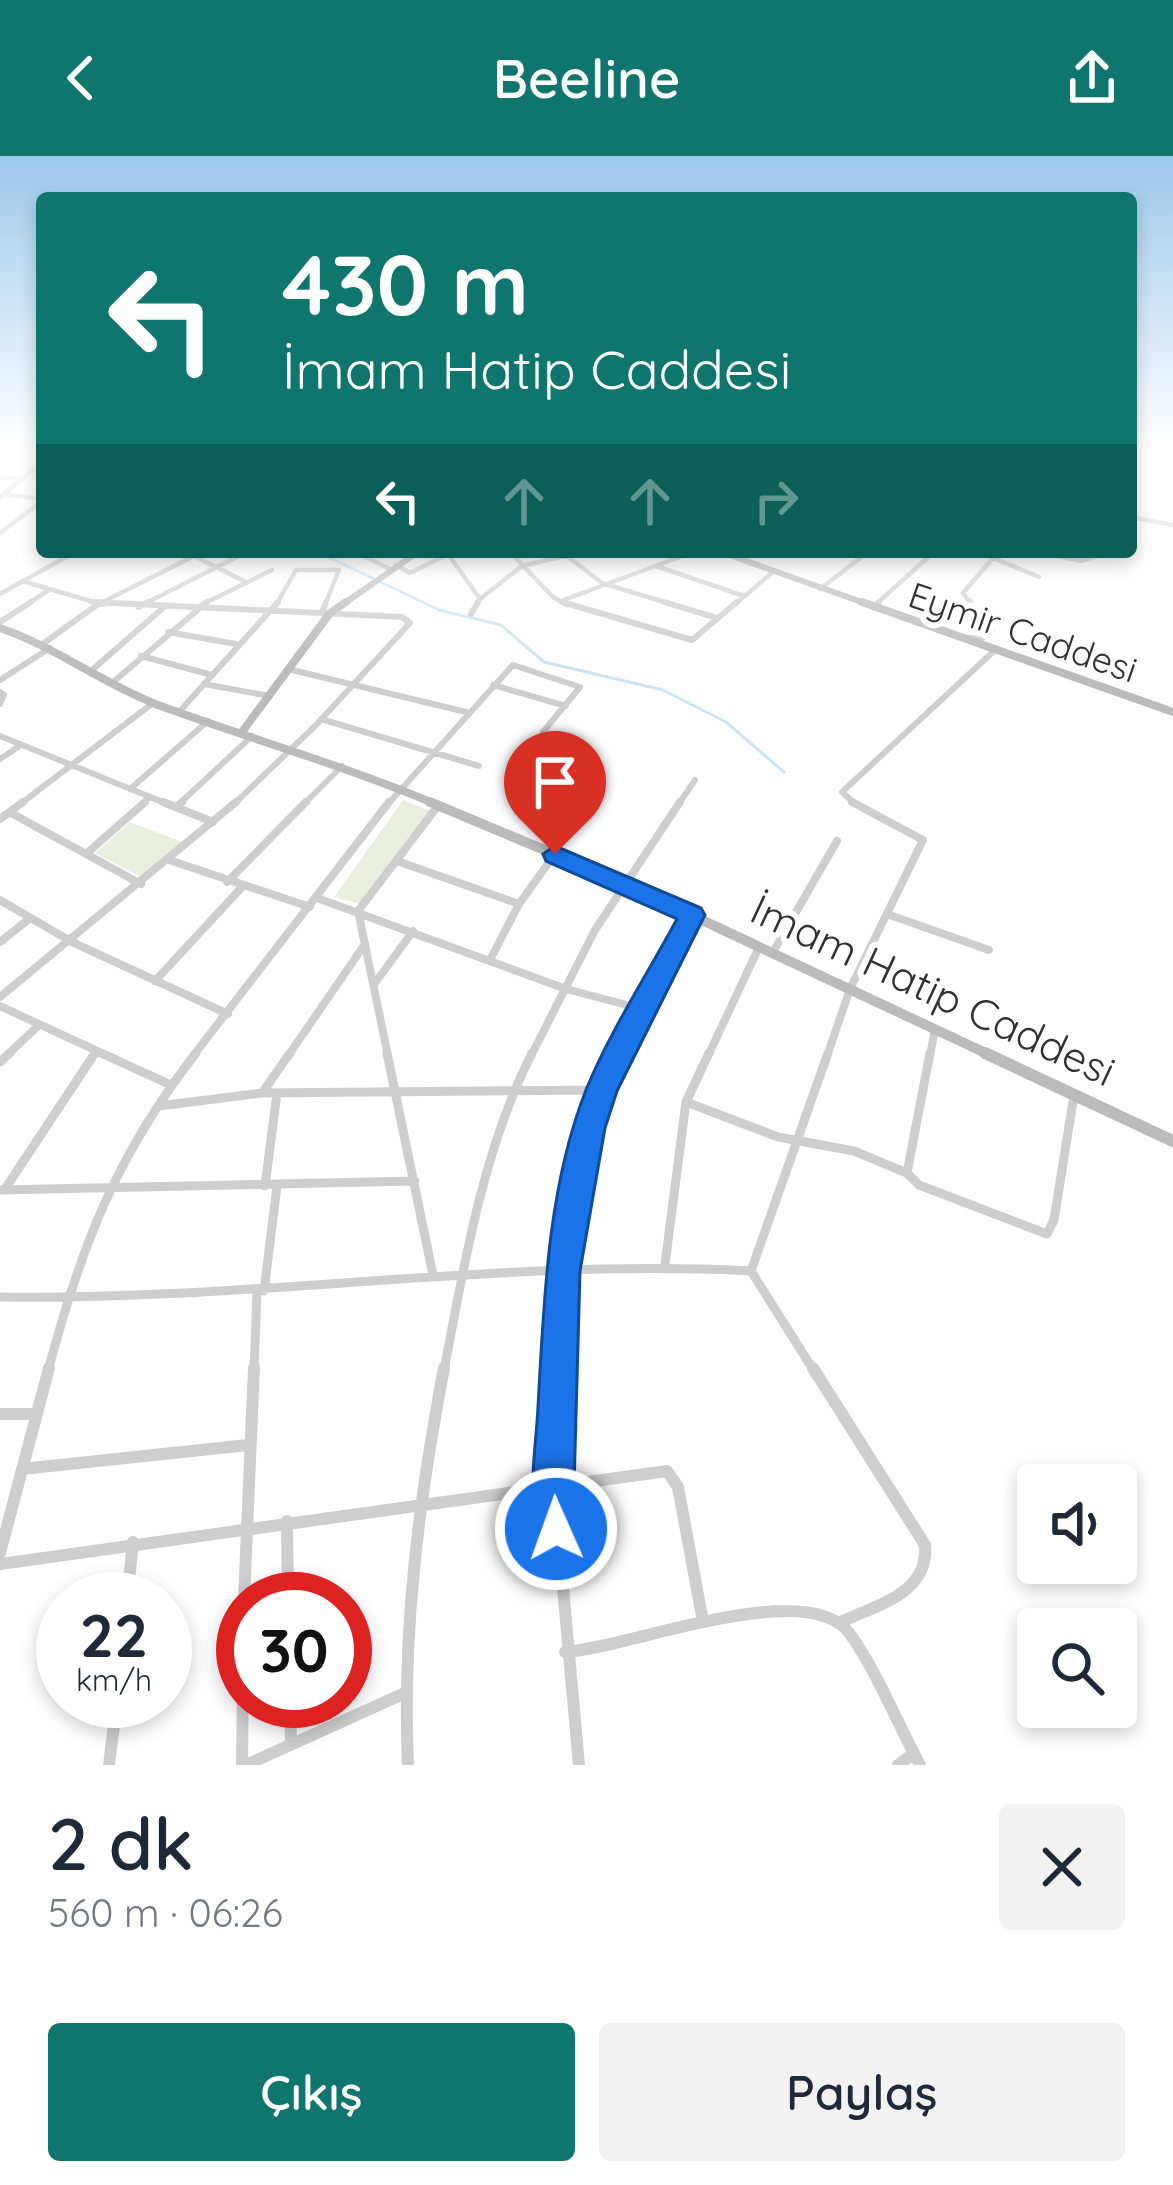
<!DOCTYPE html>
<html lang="tr">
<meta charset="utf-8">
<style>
:root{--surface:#fff;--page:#f2f2f3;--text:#1f2937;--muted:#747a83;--accent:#0f766e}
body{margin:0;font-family:Quicksand,sans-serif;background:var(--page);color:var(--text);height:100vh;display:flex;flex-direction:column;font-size:45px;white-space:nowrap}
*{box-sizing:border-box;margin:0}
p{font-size:39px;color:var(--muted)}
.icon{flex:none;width:66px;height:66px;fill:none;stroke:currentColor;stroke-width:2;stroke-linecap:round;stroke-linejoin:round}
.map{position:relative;height:1609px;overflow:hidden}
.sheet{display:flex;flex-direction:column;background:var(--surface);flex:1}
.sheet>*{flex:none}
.top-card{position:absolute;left:36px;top:36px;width:1101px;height:366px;border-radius:12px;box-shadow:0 6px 18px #0003;background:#0f766e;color:#fff;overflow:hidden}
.buttons{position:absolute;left:1017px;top:1308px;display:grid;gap:24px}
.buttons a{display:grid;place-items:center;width:120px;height:120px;border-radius:12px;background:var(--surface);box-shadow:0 6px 18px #0003;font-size:60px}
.speed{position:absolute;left:36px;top:1416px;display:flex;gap:24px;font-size:60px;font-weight:700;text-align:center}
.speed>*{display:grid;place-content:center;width:156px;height:156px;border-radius:50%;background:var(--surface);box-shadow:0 6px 18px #0003;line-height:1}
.speed small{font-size:30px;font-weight:400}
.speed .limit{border:18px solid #d22;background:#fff;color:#111}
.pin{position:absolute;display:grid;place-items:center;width:102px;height:102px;color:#fff;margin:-123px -51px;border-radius:50% 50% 50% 0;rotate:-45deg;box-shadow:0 0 12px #0007}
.pin .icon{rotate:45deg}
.me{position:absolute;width:132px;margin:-66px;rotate:358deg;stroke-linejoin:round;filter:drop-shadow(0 0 9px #0008)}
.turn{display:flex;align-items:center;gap:42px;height:252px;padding:0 48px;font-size:54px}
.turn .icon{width:156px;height:156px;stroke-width:2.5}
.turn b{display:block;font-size:84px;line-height:102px}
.lanes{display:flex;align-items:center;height:114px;padding:0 48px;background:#0003;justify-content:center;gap:60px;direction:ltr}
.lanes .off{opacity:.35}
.round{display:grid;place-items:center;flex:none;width:126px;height:126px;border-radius:12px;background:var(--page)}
.overview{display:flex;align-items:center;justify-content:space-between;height:204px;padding:0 48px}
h1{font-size:72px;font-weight:600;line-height:90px}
.cta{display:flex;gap:24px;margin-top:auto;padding:24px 48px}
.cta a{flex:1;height:138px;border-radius:12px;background:var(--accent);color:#fff;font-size:48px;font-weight:600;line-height:138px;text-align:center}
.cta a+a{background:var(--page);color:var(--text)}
header{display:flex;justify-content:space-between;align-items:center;height:156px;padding:0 48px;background:var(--accent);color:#fff;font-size:54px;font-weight:600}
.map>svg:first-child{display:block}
</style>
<header><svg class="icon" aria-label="back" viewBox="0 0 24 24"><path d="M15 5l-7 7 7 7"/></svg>Beeline<svg class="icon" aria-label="share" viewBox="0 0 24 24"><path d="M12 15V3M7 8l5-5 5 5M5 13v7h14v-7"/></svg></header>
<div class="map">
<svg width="1173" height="1609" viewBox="0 0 1173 1609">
<rect width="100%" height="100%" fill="#fff"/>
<path fill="#e9eede" d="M403,644l27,11 -70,93 -26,-7z
M130,666l52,20 -40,36 -47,-25z"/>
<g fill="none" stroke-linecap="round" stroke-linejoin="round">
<path stroke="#cae5ef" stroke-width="3" d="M318,396l121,58 62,15 43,37 119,28 63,32 58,50"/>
<path stroke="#cecece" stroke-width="4.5" d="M1131,318l4,5 -4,18
M0,321l22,2
M4,338l38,5
M0,341l42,-34
M1131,361l42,8
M0,377l42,-32
M186,396l60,30
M356,396l34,17
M510,396l43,45 14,8
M979,396l60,25
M1038,396l43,9 29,-9
M448,398l32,45 42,-33 60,-14
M567,400l35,27 72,22
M396,409l14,8 40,-20
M656,410l88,30
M22,425l82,24
M820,433l48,-37
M0,438l75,-42
M561,445l132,-49
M26,449l23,-15
M97,449l105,-53
M142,449l105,-53
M201,449l71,-35
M276,449l20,-35h43l-14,35
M476,449l4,-6
M734,449l39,-33
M875,449l59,-53
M972,449l-9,-12 35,-41"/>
<path stroke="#cecece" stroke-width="6" d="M94,446l308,15 8,6 -94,102 -83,80
M562,446l130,38 45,-38
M664,446l53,16
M138,451l10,-5
M873,451l6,-5
M323,454l3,-8
M471,458l7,-12
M0,466l31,-20
M168,476l68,12
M967,482h15l10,-7 -22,-29
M44,487l57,-41
M141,500l71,19
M288,513l178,43
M92,514l71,-62
M0,524l50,-32
M112,527l95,-81
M204,528l66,12
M493,529l73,21
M0,536l4,3 -4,9
M179,556l99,-110
M321,563l158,47
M0,580l170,69
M0,603l18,-12
M130,633l78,-68
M19,649l134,-102
M141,649l9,-8
M178,649l74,-69
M303,649l39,-39
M387,649l126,-140 67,22 -37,45
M678,649l17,-25
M856,649l-14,-13 153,-142"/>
<path stroke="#cecece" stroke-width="8" d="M163,646l50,20
M176,651l6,-5
M11,657l130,71
M0,663l23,-17
M86,698l59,-52
M169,704l141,47
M397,705l122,43
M227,726l79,-80
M317,742l249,91 76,20
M0,744l72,42 156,72
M887,758l102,36
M0,786l29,-23
M773,796l64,-111
M490,804l29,-56 36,-50
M155,825l88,-95
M375,827l38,-52
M0,841l236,-195
M0,850l108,50
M6,900l32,-30
M193,900l196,-254
M288,900l77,-112
M388,900l-30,-145 79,-104
M531,900l64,-126 85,-128
M620,900l72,-141
M708,900l51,-109
M827,900l23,-67 73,-149 -71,-38
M930,900l5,-27"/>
<path stroke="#cecece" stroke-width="9" d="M101,897l70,32
M387,897l46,222
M0,906l10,-9
M262,937l340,-3
M686,946l92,35 76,14 53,22 12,12 128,49 7,-14 20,-125
M159,950l103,-13 28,-40
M907,1017l23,-120
M265,1030l12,-93
M5,1033l90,-136
M0,1034l415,-9
M665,1108l21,-162 23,-49
M751,1115l77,-218
M751,1115l63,100
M264,1135l13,-105
M0,1141c251,4 500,-39 751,-26
M48,1215c33,-125 68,-215 148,-318
M254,1215l3,-80
M444,1215c20,-107 39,-221 88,-318
M559,1215c4,-107 12,-221 62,-318"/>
<path stroke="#cecece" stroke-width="12" d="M559,1212l-5,120 25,277
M813,1212l112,177c4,48 -46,59 -84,77
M0,1258h37
M22,1313l226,-24
M287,1365l1,78
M0,1397l49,-185
M0,1408l667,-93 11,16 25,135
M127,1443l6,-57
M244,1443l10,-231
M565,1496c65,-4 242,-77 285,-18 28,39 47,89 70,131
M290,1545l1,44
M109,1609l8,-64
M242,1609l1,-89
M246,1609l159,-72
M408,1609c-6,-135 11,-265 36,-397
M898,1609l15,-11"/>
<path stroke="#bbb" stroke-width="6" d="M721,396l149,53
M342,449l76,-53"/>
<path stroke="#bbb" stroke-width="8" d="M862,446l311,110
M0,472c56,19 103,56 158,77 93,34 188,61 280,100
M242,576l88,-119 16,-11"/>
<path stroke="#bbb" stroke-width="10" d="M430,646l193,81 369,173"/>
<path stroke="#bbb" stroke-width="12" d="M985,897l188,88"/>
</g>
<linearGradient id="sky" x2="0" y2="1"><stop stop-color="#9cc8eb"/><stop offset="0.56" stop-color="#fff"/><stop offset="1" stop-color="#fff" stop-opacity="0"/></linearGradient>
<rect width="1173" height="513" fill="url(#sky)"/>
<path fill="#1a73e8" stroke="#114b97" stroke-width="3" d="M555,690l146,62 4,7 -88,176 -12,37 -25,143 -6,217 3,41 -6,15 -15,6 -14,-6c-17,-41 -6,-94 -4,-137 6,-105 9,-218 48,-317 24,-59 61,-115 91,-171l-131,-58 -3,-7z"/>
<g text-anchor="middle" stroke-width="12" stroke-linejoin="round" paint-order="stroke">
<g font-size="36" fill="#313131" stroke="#fff">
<text transform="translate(1023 476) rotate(19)" y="13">Eymir Caddesi</text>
</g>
<g font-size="42" fill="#313131" stroke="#fff">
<text transform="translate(933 834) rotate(25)" y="15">İmam Hatip Caddesi</text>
</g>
</g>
</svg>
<div class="buttons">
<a><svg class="icon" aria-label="sound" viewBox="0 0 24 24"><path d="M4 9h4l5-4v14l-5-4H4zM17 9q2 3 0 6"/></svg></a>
<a><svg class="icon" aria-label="search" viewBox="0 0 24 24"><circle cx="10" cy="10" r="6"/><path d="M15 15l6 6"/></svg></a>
</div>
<div class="speed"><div>22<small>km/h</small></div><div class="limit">30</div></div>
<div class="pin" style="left:555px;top:698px;background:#d93025"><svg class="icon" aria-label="arrive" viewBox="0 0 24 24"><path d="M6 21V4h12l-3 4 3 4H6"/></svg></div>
<svg class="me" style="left:556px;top:1373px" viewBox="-20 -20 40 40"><circle r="17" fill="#1a73e8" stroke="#fff" stroke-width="3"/><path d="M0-11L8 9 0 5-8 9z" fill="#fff"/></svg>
<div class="top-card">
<div class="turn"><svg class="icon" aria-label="left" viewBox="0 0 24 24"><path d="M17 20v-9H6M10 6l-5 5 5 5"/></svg><div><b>430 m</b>İmam Hatip Caddesi</div></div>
<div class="lanes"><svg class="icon" aria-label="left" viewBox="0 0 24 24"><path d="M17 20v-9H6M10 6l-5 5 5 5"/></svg><svg class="icon off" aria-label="ahead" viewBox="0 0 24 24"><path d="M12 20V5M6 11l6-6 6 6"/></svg><svg class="icon off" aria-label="ahead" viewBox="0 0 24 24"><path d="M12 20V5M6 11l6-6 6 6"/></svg><svg class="icon off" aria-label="right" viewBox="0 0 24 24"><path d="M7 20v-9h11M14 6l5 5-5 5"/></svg></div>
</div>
</div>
<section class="sheet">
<div class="overview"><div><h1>2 dk</h1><p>560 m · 06:26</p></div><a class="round"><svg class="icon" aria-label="close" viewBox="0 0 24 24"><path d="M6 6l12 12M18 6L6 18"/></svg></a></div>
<div class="cta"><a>Çıkış</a><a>Paylaş</a></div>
</section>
